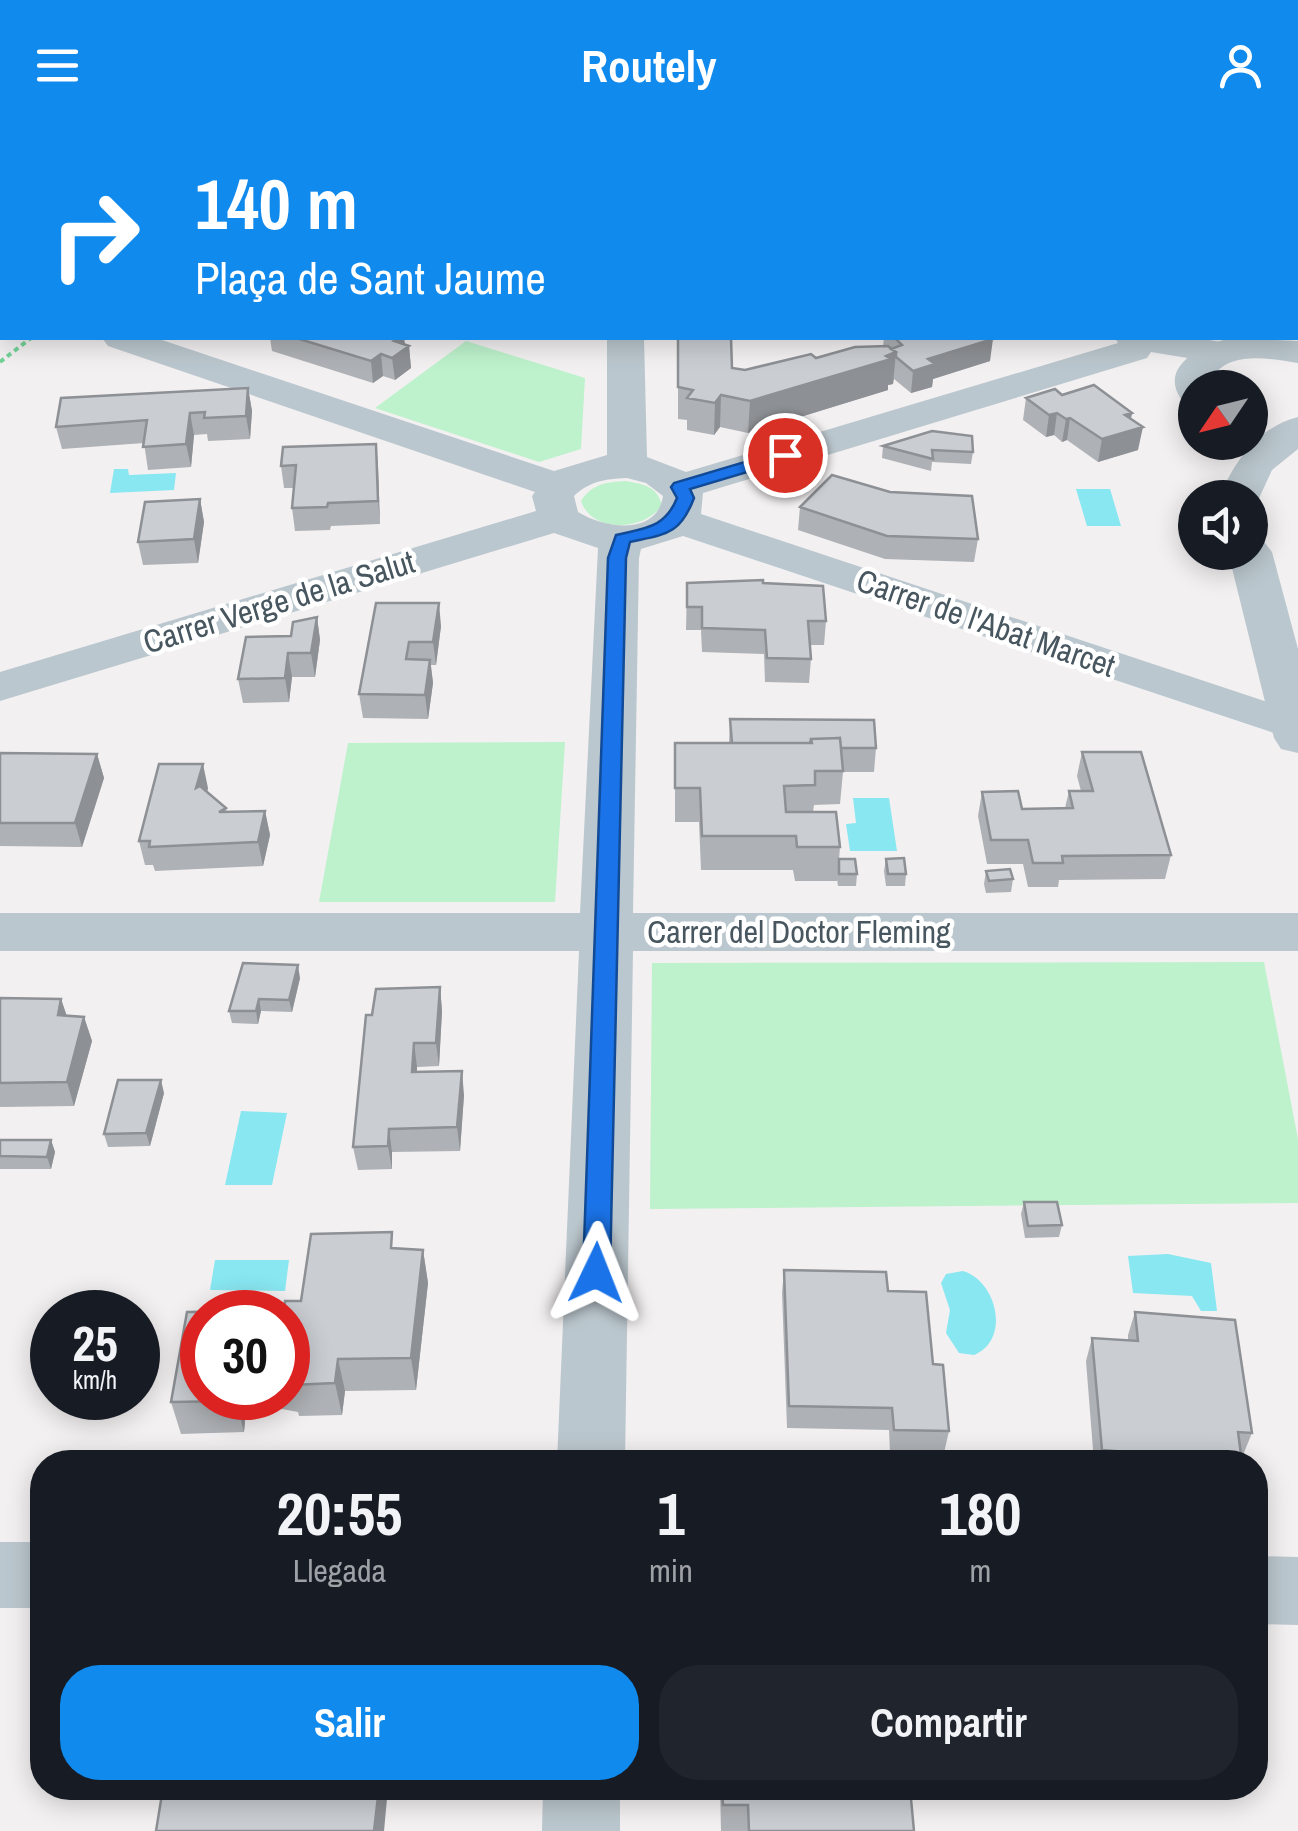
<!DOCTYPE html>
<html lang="es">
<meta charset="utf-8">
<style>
:root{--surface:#171b24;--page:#20242c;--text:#f1f3f6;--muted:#9ea1a6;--accent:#108aed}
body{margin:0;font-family:"Archivo Narrow",sans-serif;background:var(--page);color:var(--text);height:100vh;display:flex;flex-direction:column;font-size:38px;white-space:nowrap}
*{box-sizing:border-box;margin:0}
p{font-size:32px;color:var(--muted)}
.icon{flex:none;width:55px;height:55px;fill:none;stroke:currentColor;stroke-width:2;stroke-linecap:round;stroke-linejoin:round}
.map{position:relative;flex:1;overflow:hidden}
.panel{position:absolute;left:30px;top:1320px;width:1238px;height:350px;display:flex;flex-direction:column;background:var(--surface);border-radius:40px;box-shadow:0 5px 25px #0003}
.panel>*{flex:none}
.top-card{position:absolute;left:0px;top:0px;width:1300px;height:210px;box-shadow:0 5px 25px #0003;background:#108aed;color:#fff;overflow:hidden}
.needle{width:65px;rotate:235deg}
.fabs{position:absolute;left:1178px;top:240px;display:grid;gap:20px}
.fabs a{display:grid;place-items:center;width:90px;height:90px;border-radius:50%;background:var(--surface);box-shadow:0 5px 25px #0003;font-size:50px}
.speed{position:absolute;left:30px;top:1160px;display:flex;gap:20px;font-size:50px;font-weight:700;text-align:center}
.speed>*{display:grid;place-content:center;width:130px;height:130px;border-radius:50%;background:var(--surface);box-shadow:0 5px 25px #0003;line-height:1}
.speed small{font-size:25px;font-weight:400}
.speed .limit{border:15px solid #d22;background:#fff;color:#111}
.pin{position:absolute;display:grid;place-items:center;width:85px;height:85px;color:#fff;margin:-42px;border:5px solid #fff;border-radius:50%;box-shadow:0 2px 10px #0007}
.me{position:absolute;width:110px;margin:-55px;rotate:2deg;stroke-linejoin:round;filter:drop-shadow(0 0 8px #0008)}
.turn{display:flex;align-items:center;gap:35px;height:210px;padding:0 30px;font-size:45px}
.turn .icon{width:130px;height:130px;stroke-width:2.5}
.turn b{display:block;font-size:70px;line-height:85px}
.eta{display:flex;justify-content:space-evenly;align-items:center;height:170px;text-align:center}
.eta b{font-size:60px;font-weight:800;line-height:70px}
.primary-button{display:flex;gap:20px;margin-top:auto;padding:20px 30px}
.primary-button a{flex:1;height:115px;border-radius:40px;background:var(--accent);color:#fff;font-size:40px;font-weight:800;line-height:115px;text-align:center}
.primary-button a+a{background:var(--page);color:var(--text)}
header{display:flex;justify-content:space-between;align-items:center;height:130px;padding:0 30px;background:var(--accent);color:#fff;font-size:45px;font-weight:800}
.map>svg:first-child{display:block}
</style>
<header><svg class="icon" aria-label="menu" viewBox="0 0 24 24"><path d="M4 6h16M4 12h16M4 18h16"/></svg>Routely<svg class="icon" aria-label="person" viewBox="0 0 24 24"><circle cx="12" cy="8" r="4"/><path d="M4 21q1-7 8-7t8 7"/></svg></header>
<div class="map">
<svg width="1298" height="1701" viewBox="0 0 1298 1701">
<rect width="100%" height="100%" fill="#f3f0f1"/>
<path fill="#bdf2cc" d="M466,211l119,37 -4,71 -42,13 -164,-54z
M625,351c18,3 32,5 37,24 -17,26 -70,29 -81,-4 11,-17 25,-19 44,-20z
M565,612l-10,160h-236l29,-159z
M1264,832l34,177v64l-648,6 2,-246z"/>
<path fill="#88e7f1" d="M114,339h14l1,6 47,-2 -2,17 -64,3z
M1076,359h34l11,37h-34z
M853,668h36l8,53h-47l-4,-27 10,-1z
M241,981l46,2 -15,72h-47z
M1168,1124l43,9 6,48h-16l-9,-15 -59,-3 -5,-37z
M215,1130h74l-4,31 -75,-1z
M963,1141c34,10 48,69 11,84l-15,-2 -13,-20 4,-23 -9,-27 5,-9z"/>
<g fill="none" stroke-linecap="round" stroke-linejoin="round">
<path stroke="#73d298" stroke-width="4" stroke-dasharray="5 4" stroke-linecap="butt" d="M0,232l31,-24"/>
<path fill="#bbc7ce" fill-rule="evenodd" d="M452,0h39l1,2h-38z
M1166,0h40l1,2h-39z
M102,208h54l398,133 53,-16v-117h37l3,119 39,15 432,-129 -3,-5h84l32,6 6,8 -6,8 -13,3 -67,-11 -4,6 -444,135 -2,21 597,198v29l-615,-205 -42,13 -2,9 -6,355h665v38h-665l-8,511h-68l22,-511h-579v-38h580l18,-365 -44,-15 -554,168v-29l536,-161 -4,-15 3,-4 -427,-146zM627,348l19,5 17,13c-6,40 -57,33 -85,16l-4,-16c16,-15 31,-17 53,-18z
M0,1412h42v66h-42z
M1255,1426l43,1v68l-43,-1z
M543,1658h77v43h-78z"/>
<path fill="#bbc7ce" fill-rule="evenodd" d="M1230,208l68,3v22c-27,-4 -65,-12 -83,11l-1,14h-19v15l-14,-4c-23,-34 23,-54 49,-61z
M1298,287v32l-26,21 -17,37 -5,1v-10h-31c15,-36 39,-71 79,-81z
M1250,409l15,4 7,9 26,97v104l-17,-4 -7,-11 -46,-186h22z"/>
</g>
<path fill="#aeb1b5" d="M567,0h67l-4,2h-57z
M270,208h134l1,6 4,2 2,22 -16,12 -12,-4 -10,7 -101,-32z
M678,208l54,30 13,2 138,-24 1,-8h107l-1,23 -57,18 -1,8 -21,6 -17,-14 -1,5 -5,1v5l-140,43 -28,-6 -6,8 -27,-5v-10l-9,-1z
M248,258l4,23 -2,28 -42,2 -1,-7 -13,1 -3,32 -43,3 -4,-27 -82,6 -6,-22z
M1062,265l70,18 -1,5 7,32 -40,12 -31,-22 -5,2 -8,-7 -8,2 -23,-17 3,-22z
M376,314l4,80 -49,2 -1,4 -35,1 -3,-23 2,-20h-10l-3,-22z
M883,316l90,6 -2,12 -39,-2 -1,9 -49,-13z
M200,369l4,23 -6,41 -55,2 -5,-23z
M800,377l178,32 -4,23 -89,-3 -87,-29z
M687,453h76l63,38 -2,24h-14l1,14 -2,24 -44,-1 -1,-28 -62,-2 -1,-22h-15z
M376,473l65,23 -5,39h-5l2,18 -5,36 -65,-1 -4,-24z
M317,487l3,23 -5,37h-23l-3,25 -46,1 -5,-24z
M730,589l146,29 -2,24h-31l-3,32 -26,1 -1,7 27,35 -1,12 18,15 -1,12h-18l-1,-7v2h-42l-2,-11h-92l-2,-48h-24v-79h54z
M1082,622l89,103 -6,24 -106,1 -1,7h-30l-5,-23h-36l-9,-48 4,-24 40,17 43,-1 4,-17h12l-4,-15z
M0,623l97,1 7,24 -22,69 -82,-1z
M208,658l-1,4 19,16 1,4 38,-1 5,24 -7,31 -108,5 -2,-6h-8l-6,-24z
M886,729l20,15 -1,12h-19l-2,-15z
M986,741l27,8 -2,13 -25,1 -2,-9z
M300,848l-8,34 -31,-1 -3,13 -26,-1 -3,-12z
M440,857l2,24 -3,55 -22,1v5l47,23 -4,56 -68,1v17l-34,1 -5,-23 19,-132z
M0,868l61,1 6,17 17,1 8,24 -18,65 -74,1z
M164,963l-14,53 -42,1 -4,-13z
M0,1010h51l4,12 -4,17h-51z
M1024,1072l38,23 -3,12 -34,1 -4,-24z
M395,1118l28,2 5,33 -12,107 -71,1 -3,24 -43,1 -1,-4 -16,-3 -36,1 -2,22 -63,2 -10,-32 31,-4h86v-86l13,-11z
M784,1140l104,21 45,73 16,67 -5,22h-54l-1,-23 -102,-2 -5,-135z
M1135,1182l117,121 -9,22h-2l1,7h-148l-8,-101 6,-23 36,2v-5z
M720,1658h257l-4,12h-62l3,31h-193z"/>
<path fill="#8d9094" d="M611,0h23l-4,2h-19z
M958,0h48l-8,2h-40z
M399,208h5l1,10 4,-2 2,22 -16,12 -3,-22 2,-17z
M993,209l-3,22 -57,18 -1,8 -21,6 2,-22 15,-12z
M896,222l-3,32 -5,1v5l-140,43 2,-32z
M381,224l2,22 -10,7 -2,-22z
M248,258l4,23 -2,28 -4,-23z
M721,265l-1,32 -6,8 1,-32z
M190,283l4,22 -3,32 -5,-23z
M1057,283l-3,22 -8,2 3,-22z
M1132,283l-4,19 15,-5 -5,23 -40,12 4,-23 23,-24z
M1070,288l-3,22 -5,2 4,-23z
M376,314l2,22 2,58 -2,-23z
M200,369l4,23 -6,41 -4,-24z
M439,473l2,23 -5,39 -3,-23z
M317,487l3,23 -5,37 -4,-24z
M288,523l4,24 -3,25 -4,-24z
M430,530l3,23 -5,36 -3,-24z
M97,624l7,24 -22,69 -7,-24z
M203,634l5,24 -7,24 -5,-24z
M265,681l5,24 -7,31 -5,-24z
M298,835l2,13 -8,34 -3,-12z
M440,857l2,24 -3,55 -3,-23z
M61,869l8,24 -11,-8z
M259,869l2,12 -3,13 -2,-13z
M84,887l8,24 -18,65 -7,-24z
M414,913l3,24 -2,29 -3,-24z
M462,941l2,24 -4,56 -3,-24z
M161,950l3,13 -14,53 -4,-13z
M389,999l3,23v17l-4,-23z
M51,1010l4,12 -4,17 -4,-12z
M423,1120l5,33 -12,107 -5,-32z
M338,1229l7,32 -3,24 -7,-32z
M235,1268h8l3,12 -2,22z
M379,1658h9l-4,43h-10z"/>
<path fill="#caced3" stroke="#8d9094" stroke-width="2.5" d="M871,0h97l5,2h-107z
M1095,0h48l11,2h-61z
M296,208h103l-5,3 15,5 -17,12 -11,-4 -10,7z
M678,208h53l1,30 13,2 66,-16 5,4 39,-11 33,-1 8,6 -10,4 5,3 -141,42 -29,-6 -6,8 -28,-5 6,-8 -15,-3z
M895,208h96l2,1 -65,20 7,5 -22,7 -17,-14v-5l-5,-3 11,-4z
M1094,255l38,28 -7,2 18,12 -41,12 -32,-21 -4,1 -9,-6 -8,2 -23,-17 29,-9 7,6z
M248,258l-2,28 -42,2 1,-6 -15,1 -4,31 -43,3 4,-27 -91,7 5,-29z
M932,301l40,5 1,16 -41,-2 1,9 -50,-13z
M376,314l2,57 -50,2 -1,4 -35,1 4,-43 -15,1 2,-19z
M832,345l58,17 82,4 6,43 -91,-3 -87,-29z
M200,369l-6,40 -56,3 7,-40z
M763,450v3l60,3 3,35h-18l3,38 -44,-1 -2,-28 -63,-2v-21h-15v-24z
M376,473h63l-6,39h-24l-3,17 24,1 -5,35 -66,-1z
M317,487l-6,36h-23l-3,25 -47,1 8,-42 45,-1 2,-14z
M730,589l144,1 2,28h-35l-1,-10 -29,1 -1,4h-78z
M840,608l3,33h-28v14l-31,1 2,26h50l4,35h-43l-1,-11h-94l-2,-48h-25v-45h137l-1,-4z
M1082,622h59l30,103 -109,1 1,7h-30l-5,-23h-37l-9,-48 36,-1 4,18 51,-1 -4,-17h24z
M0,623l97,1 -22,69h-75z
M159,634h44l-7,24 4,-2 26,22 -7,4 46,-1 -7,31 -109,5 1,-6h-11z
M904,728l2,16h-18l-2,-15z
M839,729h16l2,15h-18z
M1010,739l3,10 -24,2 -3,-10z
M243,833l55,2 -9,35 -30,-1 -3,12h-27z
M440,857l-4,56h-22l-2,29 50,-1 -5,56 -68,2 -1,17 -35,1 13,-132h6l4,-26z
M0,868l61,1 -3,16 26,2 -17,65 -67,1z
M118,950h43l-15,53 -42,1z
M0,1010h51l-4,17 -47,-1z
M1024,1072h33l5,23 -34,1z
M392,1102l-1,16 32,2 -12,108 -73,1 -3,24 -43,2v-5h-4v-68h-4l1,-11h16l10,-67z
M784,1140l102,2 2,19 38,1 7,72 10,1 6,66 -55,-1 -2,-22 -103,-2z
M247,1181v1h-45v86h33v3l-64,1 16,-90z
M1135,1182l100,8 17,113 -14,-1 4,30h-63l-2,-6 -75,-6 -10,-112 46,3z
M163,1658h216l-5,43h-218z
M722,1658h188l4,43h-165l-1,-26h-25z"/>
<path fill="#1a73e8" stroke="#114b97" stroke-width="2.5" d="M785,320l8,5 -2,4 -101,30 4,9c-14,37 -28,36 -64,44l-4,16 -16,715 -4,8 -10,3 -9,-3 -4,-8 25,-715 8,-23c29,-7 49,-7 61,-37l-6,-11 3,-4z"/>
<g text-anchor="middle" stroke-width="9" stroke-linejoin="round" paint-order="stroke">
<g font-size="32" fill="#47565f" stroke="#fff">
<text transform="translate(279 472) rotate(-17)" y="11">Carrer Verge de la Salut</text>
<text transform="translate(986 493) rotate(19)" y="11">Carrer de l'Abat Marcet</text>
<text x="799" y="813">Carrer del Doctor Fleming</text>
</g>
</g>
</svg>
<div class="fabs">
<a><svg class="needle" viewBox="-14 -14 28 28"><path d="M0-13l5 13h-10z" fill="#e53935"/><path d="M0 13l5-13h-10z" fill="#9ea1a6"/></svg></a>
<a><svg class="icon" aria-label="sound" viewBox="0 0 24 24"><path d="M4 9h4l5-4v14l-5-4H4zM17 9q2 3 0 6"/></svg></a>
</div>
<div class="speed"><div>25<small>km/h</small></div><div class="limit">30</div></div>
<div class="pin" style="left:785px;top:325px;background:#d93025"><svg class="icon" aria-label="arrive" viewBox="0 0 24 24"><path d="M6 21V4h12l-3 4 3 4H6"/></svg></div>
<svg class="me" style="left:596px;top:1143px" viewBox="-20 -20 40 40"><path d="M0-17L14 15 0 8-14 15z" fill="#1a73e8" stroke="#fff" stroke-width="4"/></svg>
<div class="top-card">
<div class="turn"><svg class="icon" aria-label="right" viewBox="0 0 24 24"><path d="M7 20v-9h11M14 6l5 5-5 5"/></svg><div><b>140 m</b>Plaça de Sant Jaume</div></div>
</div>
<section class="panel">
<div class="eta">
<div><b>20:55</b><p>Llegada</p></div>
<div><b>1</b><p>min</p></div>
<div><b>180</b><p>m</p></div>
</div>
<div class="primary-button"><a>Salir</a><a>Compartir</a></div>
</section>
</div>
